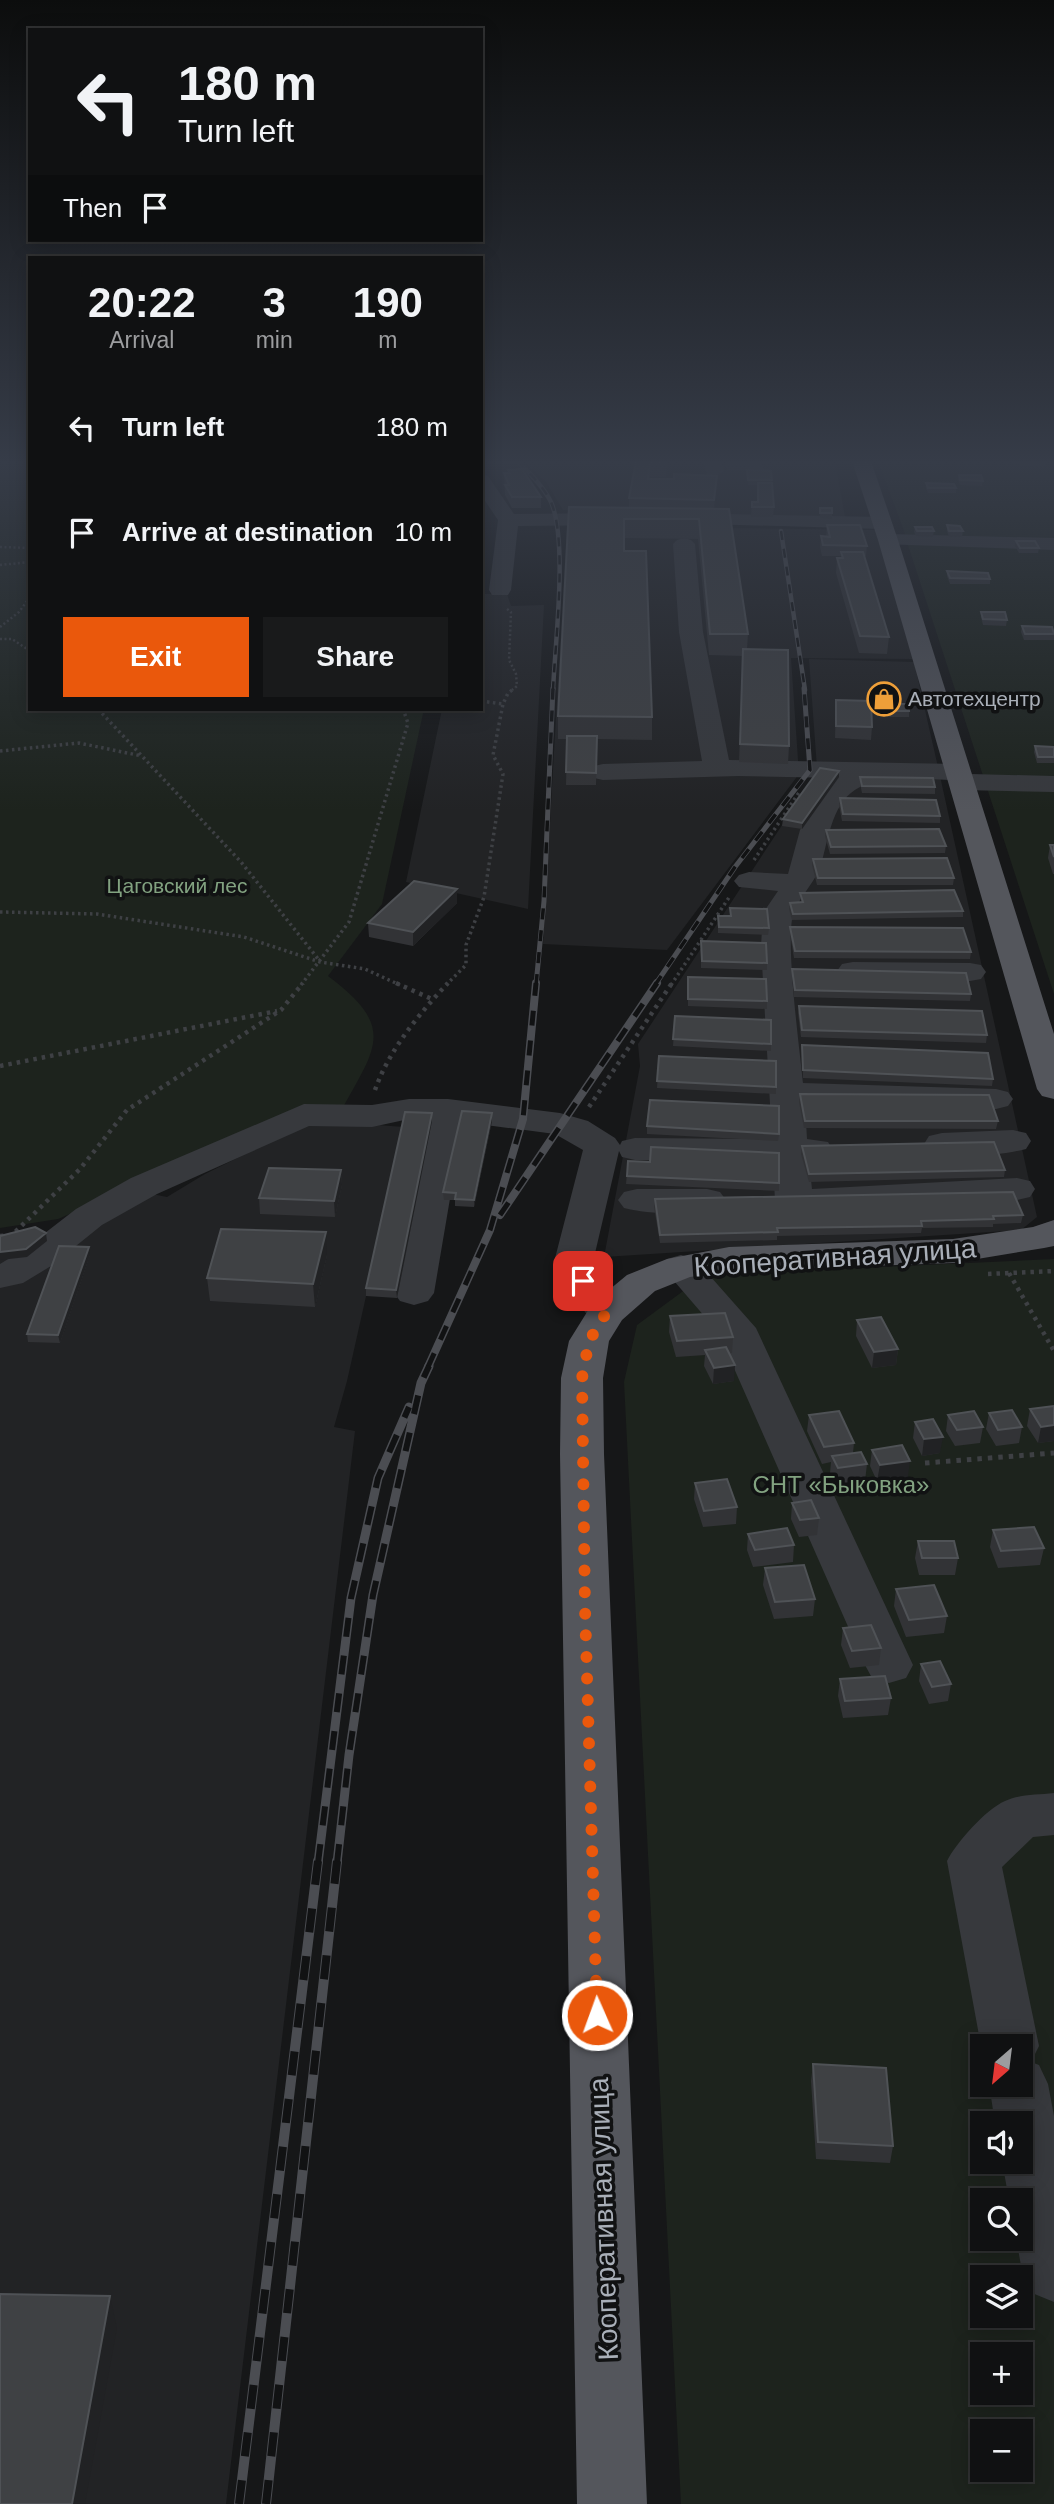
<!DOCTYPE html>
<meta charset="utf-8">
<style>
:root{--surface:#101112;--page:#191a1b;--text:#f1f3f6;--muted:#9c9d9f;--line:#303132;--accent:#ea580c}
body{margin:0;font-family:Helvetica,sans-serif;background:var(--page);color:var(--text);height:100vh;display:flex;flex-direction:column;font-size:26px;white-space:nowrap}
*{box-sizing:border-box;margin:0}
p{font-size:23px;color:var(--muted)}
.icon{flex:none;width:38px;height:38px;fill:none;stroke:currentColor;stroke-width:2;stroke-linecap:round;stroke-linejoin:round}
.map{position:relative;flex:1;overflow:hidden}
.panel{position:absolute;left:28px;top:256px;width:455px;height:455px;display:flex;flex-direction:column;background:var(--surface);border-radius:0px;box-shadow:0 4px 18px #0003,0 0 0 2px var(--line)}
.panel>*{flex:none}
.banner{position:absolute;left:28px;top:28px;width:455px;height:214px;border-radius:0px;box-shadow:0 4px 18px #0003,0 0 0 2px var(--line);background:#101112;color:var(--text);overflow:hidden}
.needle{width:46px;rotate:208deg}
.fabs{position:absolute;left:970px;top:2034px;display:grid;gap:14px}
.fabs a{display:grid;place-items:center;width:63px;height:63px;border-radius:0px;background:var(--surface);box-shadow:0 4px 18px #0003,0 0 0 2px var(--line);font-size:35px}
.pin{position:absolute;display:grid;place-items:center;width:60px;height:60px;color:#fff;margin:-30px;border-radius:14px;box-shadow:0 4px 10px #0006}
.me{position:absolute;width:77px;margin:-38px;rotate:358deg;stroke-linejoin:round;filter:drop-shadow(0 0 5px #0008)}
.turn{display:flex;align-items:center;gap:24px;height:147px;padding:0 35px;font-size:32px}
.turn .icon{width:91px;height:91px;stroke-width:2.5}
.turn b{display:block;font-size:49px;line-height:60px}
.then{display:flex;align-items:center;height:66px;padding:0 35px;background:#0003;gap:14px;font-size:26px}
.eta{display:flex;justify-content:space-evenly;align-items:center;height:119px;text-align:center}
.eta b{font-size:42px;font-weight:800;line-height:49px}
.button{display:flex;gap:14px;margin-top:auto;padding:14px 35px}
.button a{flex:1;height:80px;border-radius:0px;background:var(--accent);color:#fff;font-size:28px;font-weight:800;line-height:80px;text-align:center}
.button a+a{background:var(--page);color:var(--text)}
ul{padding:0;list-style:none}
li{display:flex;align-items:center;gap:21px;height:105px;padding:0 35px}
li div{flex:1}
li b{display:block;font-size:26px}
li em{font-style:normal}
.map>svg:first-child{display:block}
</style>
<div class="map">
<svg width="1054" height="2504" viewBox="0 0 1054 2504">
<rect width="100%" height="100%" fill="#161718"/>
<path fill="#222325" d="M524,461h311l10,56 -282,-7 -17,-28z
M567,526l309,4 37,129 -122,-1 8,116 -132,176 -124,-6z
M481,594h26l4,12 33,-1 -16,304 -122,-27 36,-173h39z
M809,659l105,3 24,105 -121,1z
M817,772l123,4 97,441 -16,13 -417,27 36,-191 -2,-22z
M338,1122l66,5 -57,254 -13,46 21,4 -129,1073h-226v-1260l61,10 86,-61 20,4 38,-23 95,-47z"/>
<path fill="#1d231d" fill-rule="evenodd" d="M0,461h30v248h394l-42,195 -54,72c68,51 49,70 13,135l-172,60 -111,48 -58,9z
M878,461h176v81l-147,-3z
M907,542l147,3v449z
M1054,1259v1245h-373l-57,-1122 13,-57 68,-50zM982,2046h38v38h-38zM982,2123h38v38h-38zM982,2200h38v38h-38zM982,2277h38v38h-38zM982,2354h38v38h-38zM982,2431h38v38h-38z"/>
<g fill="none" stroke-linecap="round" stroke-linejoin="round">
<path stroke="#3e4044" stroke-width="2.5" stroke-dasharray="2 2.5" stroke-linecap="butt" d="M0,547l30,1
M0,565l30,-3
M507,609l4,3 -2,48 7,14 1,12 -5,4
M0,627l19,-15 11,-15
M0,639h12l18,12"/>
<path stroke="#3e4044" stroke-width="3.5" stroke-dasharray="2.5 3.5" stroke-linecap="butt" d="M481,701l22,3
M98,709l143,153 78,98
M0,751l79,-8 63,13
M754,860l46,-69
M0,912l97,2 147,23 76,25 45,7 35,16
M301,985l48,-63 59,-199 -5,-14
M446,985l20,-20v-20l18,-48 19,-123 -10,-19 10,-51 5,-11 7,-5
M671,985l59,-89"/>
<path stroke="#3e4044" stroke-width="4.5" stroke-dasharray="3.5 5" stroke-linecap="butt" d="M396,983l38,17
M0,1066l277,-55
M375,1090c14,-40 44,-76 73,-107
M589,1107l83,-124
M0,1236l12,-1 68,-66 47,-59 154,-100 22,-27
M1009,1273l45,78
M988,1274l66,-3"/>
<path stroke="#3e4044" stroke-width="5" stroke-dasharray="4.5 6" stroke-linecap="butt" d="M925,1463l129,-10"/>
<path fill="#37393d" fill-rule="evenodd" d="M703,461h18l3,10 -10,6 -7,-2z
M743,461h18l3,11 -10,6 -7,-2z
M481,474l7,2 26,38 107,-1 7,2 3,4 -3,4 -7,2 -103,1 -7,64 -3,5h-16l-3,-5 9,-70 -17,-25z
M678,513l204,4 7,2 3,4 -3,4 -7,2 -211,-6 -3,-4 3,-4z
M888,534l166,4v12l-173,-6 -3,-4 3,-4z
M684,538l7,2 4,4 8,88 26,128 230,4 9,2 3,8 83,2v16l-92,-2 -10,-2 -2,-8c-30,-1 -62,-6 -90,7 -27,13 -31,49 -38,74 -5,20 -21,33 -28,51 -10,23 6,139 9,171l193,6 12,3 5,7 -5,7 -12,3 -191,-5 2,35 21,3 5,8 -5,8 -19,3 3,28 205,-11 13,3 5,8 -5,8 -13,3 -223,12 -13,-3 -6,-8 -2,-40 -138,-1 -13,-3 -3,-6 -27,115 34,47 -6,9 -14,3 -14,-3 -39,-56 30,-116 -28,-16 -92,-12 -29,171 -6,8 -14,4 -14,-4 -6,-8 35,-173 -20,-1 -37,8 -63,-1 -152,68 -55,31 -51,41 -28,17 -23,5v-24l23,-14 53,-41 55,-31 173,-74 68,1 37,-6h39l112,14 28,8 27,17 5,7 2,-4 13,-3 137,1 -11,-193 2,-33 15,-22 -39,-4 -5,-6 5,-6 10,-3 39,2 12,-44 22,-37 15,-15 -99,-2 -135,4 -9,-2 -4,-6 4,-6 9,-2 99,-3 -23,-129 -6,-88 4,-4z
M853,962l117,1 11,2 5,7 -5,7 -11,2 -117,-1 -11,-2 -5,-7 5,-7z
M1013,1130l13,3 5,8 -5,8c-28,7 -69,10 -97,3l-5,-8 5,-8 13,-3z
M637,1189h70l13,3 6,8 -6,8c-28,7 -68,7 -96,0l-6,-8 6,-8z
M681,1255l14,4 61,69 157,337 -7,13 -17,5 -17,-5 -7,-13 -147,-333 -56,-65 5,-8z
M1054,1793v42l-21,2 -31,30 37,179 -8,16 8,3 9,19 6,32v186l-22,-9 -10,-22 -6,-33h4v-38h-11l-7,-39h18v-38h-25l-6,-39h31v-38h-39l-34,-185c9,-18 39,-52 58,-60 15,-7 32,-6 49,-8z"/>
<path fill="#54565c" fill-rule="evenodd" d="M852,461h19l27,79 156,494v65l-12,-3 -5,-7 -159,-549z
M1054,1220v26l-10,2 -91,15 -224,8 -39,6 -35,14 -33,29 -13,21 -6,37 1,76 43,1050h-70l-17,-1050 1,-76 8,-37 23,-37 35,-29 40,-16 62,-12 224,-8 80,-12z"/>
<defs>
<path id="rail-far4" d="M517,461c13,12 26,25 34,41 17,39 4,142 2,188
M781,531l24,159"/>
<path id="rail-far3" d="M536,985l8,-84 9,-213
M655,985l80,-118 75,-97 -6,-82"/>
<path id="rail-far2" d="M500,1215l157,-232
M428,1367l62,-137 33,-111 13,-136"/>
<path id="rail-far1" d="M318,1863l33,-265 27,-120 31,-71
M337,1863l12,-108 24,-160 48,-212 8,-17"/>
<path id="rail" d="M239,2504l79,-643
M266,2504l71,-643"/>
</defs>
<use href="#rail-far4" stroke="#4b4d52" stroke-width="4.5"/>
<use href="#rail-far3" stroke="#4b4d52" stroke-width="5"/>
<use href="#rail-far2" stroke="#4b4d52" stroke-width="8"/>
<use href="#rail-far1" stroke="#4b4d52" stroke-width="9"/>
<use href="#rail" stroke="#4b4d52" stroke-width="10"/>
<use href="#rail-far4" stroke="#111213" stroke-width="2.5" stroke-dasharray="9" stroke-linecap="butt"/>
<use href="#rail-far3" stroke="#111213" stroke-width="3.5" stroke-dasharray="11" stroke-linecap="butt"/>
<use href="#rail-far2" stroke="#111213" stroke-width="5" stroke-dasharray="15" stroke-linecap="butt"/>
<use href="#rail-far1" stroke="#111213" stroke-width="6" stroke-dasharray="19" stroke-linecap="butt"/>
<use href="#rail" stroke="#111213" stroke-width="8" stroke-dasharray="24" stroke-linecap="butt"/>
</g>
<path fill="#323336" d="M636,461h31l-1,16h-16l-1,2h25l43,-3 -3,33 34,125 -1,15 42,97 -1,18 -49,-2 4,-106 -34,-1 -11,-116 -74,-1v13l28,166v23l-55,-1 -1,46h-30l1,-46h-9v-23l11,-209 60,1v-10z
M725,461h24l-1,9h-21z
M909,461h21v3l-20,-1z
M1021,461h24v6l-22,-1z
M508,470l33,27v11h-29l-7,-13 -1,-22h4z
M747,470l25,10 2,27 -1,10h-22l1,-15h5l1,-17h-10z
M959,475l24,6 -1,5 -22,-1 -2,-5z
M926,483l30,5v5h-28l-2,-5z
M820,508h12v11l-12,-1z
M827,525l40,21 -1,10h-2l25,81 -2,17 -28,-1 -23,-80 1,-15h3l1,-2h-19l-2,-9 1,-11h5z
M947,525l16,6 -1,6h-13l-2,-6z
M915,527l19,4 -1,6 -17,-1 -2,-4z
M1016,541l23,7 -1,5h-19l-4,-7z
M947,571l43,8v5h-40l-3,-8z
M981,612l26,8 -1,6 -23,-1 -2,-8z
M1022,626l32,6v8h-30l-3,-8z
M836,700l36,27 -1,13 -36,-2z
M886,704l23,7v6h-22l-1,-7z
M1035,746l19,1v16h-17l-3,-11z
M839,777l-37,52 -20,-3 1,-7z
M860,777l75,10v7l-73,-1 -2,-10z
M840,798l100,18v7l-98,-2 -3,-16z
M826,830l120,16 -1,7 -115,1 -5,-18z
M1050,845h4v29h-1l-5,-16z
M813,859l141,19 -1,7h-136l-5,-20z
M457,889v14l-44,43 -44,-9 -1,-14z
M800,893l163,18v6l-171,3 -3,-11 1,-6 11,-1z
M730,908l39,20 -1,7 -50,-2v-17h12z
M790,927l181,25 -1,7 -176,-1 -4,-24z
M701,941l66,22v7l-66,-2z
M792,969l179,25 -1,7 -176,-4 -2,-21z
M688,977l79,24v8l-79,-3z
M799,1006l188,29 -1,8 -185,-6 -3,-24z
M675,1016l96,28v7l-98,-5z
M802,1045l191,34 -1,7 -189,-8z
M659,1056l117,31v7l-119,-6z
M800,1094l198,27 -2,8 -192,-1 -5,-26z
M432,1121l-35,177 -31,-2v-8z
M492,1121l-18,86 -19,-1v-6h-11l-1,-8z
M647,1126l132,8 -1,7 -131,-7z
M802,1146l203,24 -1,7 -195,5 -8,-28z
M628,1161l151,22v8l-153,-7z
M341,1170l1,15 -7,32 -75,-3 -1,-16z
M655,1199l368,16 -2,8 -28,1v3l-71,1 -1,5 -144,3v4l-117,3 -6,-36z
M90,1255l-30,88 -32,-1 -1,-8z
M327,1255l-12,52 -105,-6 -3,-23z
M670,1316l63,21 -1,16 -3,1 5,27 -21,3 -9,-18 1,-11 -29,2 -7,-25z
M857,1320l41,29 -2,16 -24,3 -16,-32z
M1054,1406v35l-16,2 -11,-17 3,-17z
M989,1413l33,14 -3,16 -23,3 -10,-17z
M809,1415l45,28 -1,10 14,11 -2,17 -29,4 -6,-12 1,-11 -9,2 -15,-33z
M948,1415l35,12 -3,16 -25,3 -9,-15z
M915,1422l25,31 -18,3 -9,-18z
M872,1450l36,27 -31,4 -7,-15z
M695,1483l42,24 -1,17 -33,3 -9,-28z
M792,1503l27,15 -2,17 -18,2 -8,-18z
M993,1530l51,18 -4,17 -42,3 -8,-21z
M748,1534l46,11 -1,17 -40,5 -6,-17z
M918,1541l40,17 -3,17h-36l-4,-17z
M765,1568l50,31 -2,17 -39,3 -11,-34z
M896,1589l51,27 -3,17 -38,4 -12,-31z
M843,1628l38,20 -2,17 -29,3 -9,-23z
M921,1664l30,20 -3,17 -19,3 -10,-23z
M840,1679l51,19 -3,17 -45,3 -5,-22z
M813,2064l80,82 -3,17 -74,-4 -5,-78z"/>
<path fill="#212224" d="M839,771v6l-37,52v-6z
M457,889v14l-44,43v-14z
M432,1113v8l-35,177 -1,-8z
M492,1113v8l-18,86v-7z
M341,1170l1,15 -7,32 -1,-16z
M326,1232l1,23 -12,52 -2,-23z
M46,1233l1,8 -20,16 -27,3v-8z
M89,1247l1,8 -30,88 -2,-8z
M898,1349l-2,16 -24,3 2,-16z
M735,1365l-1,16 -21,3 1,-16z
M1054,1425v16l-16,2 3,-16z
M943,1437l-3,16 -18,3 2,-17z
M910,1461l-2,16 -31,4 3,-16z
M110,2296l7,32 -32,176h-13z"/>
<path fill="#3f4144" stroke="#4f5256" stroke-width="2" d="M636,461h30v2h-16l-2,16h26v-5l43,2 -3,24 -85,-2z
M522,469l19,28h-29l-7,-12h4l-5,-12h6l-2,-3z
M747,470l24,1 1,9h-24z
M959,475h22l2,6 -23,-1z
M758,483h14l2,24h-22v-5h6z
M926,483l28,1 2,4h-28z
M569,507l160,2 19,125h-38l-11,-115h-75v32h22l6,166 -94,-1z
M820,508h12v5h-12z
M827,525h33l7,21 -44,-1 -2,-9 9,1z
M947,525l13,1 3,5h-14z
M915,527h17l2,4h-17z
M1016,541h19l4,7h-19z
M841,552h22l26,85 -29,-1 -23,-78h6z
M947,571l41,2 2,6 -40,-1z
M981,612h24l2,8 -24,-1z
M1022,626l30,1 2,7h-29z
M743,649l45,1 1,96 -49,-2z
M836,700l35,1 1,26 -36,-1z
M886,704h22l1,7h-21z
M567,736h30l-1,37 -30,-1z
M1035,746l19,1v10h-16z
M820,768l19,3 -37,52 -19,-4z
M860,777l73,1 2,9 -73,-1z
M840,798l96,2 4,16 -97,-2z
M939,829l7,17 -115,1 -5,-17z
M1050,845h4v12z
M947,858l7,20h-136l-5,-19z
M414,881l43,8 -44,43 -45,-9z
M954,890l9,21 -170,3 -3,-11 13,-1 -3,-9z
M730,908l37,1 2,19 -50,-1 -1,-11h13z
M790,927l173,1 8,24 -176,-1z
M701,941l65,2 1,20 -65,-2z
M792,969l174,4 5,21 -176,-4z
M688,977l78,2 1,22 -79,-2z
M799,1006l183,5 5,24 -185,-5z
M675,1016l96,4v24l-98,-5z
M802,1045l186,8 5,26 -190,-9z
M659,1056l117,5v26l-119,-6z
M800,1094l189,1 9,26h-193z
M650,1100l129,6v28l-132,-8z
M462,1111l30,2 -18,87 -19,-1 1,-6 -13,-1z
M405,1112l27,1 -36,177 -30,-2z
M994,1142l11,28 -196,4 -7,-28z
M651,1147l128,6v30l-152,-7 1,-15 22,1z
M269,1168l72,2 -7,31 -75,-3z
M1013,1192l10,23 -30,1 1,3 -73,2 1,5 -145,2 1,4 -118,3 -5,-36z
M35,1227l11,6 -20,16 -26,3v-16z
M221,1229l105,3 -13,52 -106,-6z
M59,1246l30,1 -31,88 -31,-1z
M725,1313l8,24 -56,4 -7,-25z
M881,1317l17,32 -24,3 -17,-32z
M726,1347l9,18 -21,3 -9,-18z
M1054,1406v19l-13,2 -11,-18z
M1012,1410l10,17 -24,3 -9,-17z
M839,1411l15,32 -30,4 -15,-32z
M974,1411l9,16 -26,3 -9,-15z
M933,1419l10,18 -19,2 -9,-17z
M902,1445l8,16 -30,4 -8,-15z
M861,1452l6,12 -29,4 -6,-12z
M727,1479l10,28 -33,4 -9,-28z
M811,1500l8,18 -19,2 -8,-17z
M1034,1527l10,21 -43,3 -8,-21z
M787,1528l7,17 -39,5 -7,-16z
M918,1541h36l4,17h-36z
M804,1565l11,34 -40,3 -10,-34z
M934,1585l13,31 -38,4 -13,-31z
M871,1625l10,23 -29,3 -9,-23z
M940,1661l11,23 -19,3 -11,-23z
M885,1676l6,22 -46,3 -5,-22z
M813,2064l73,4 7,78 -75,-4z
M0,2294l110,2 -38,208h-72z"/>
<linearGradient id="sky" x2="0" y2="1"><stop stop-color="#0c0d0d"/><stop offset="0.57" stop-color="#363c48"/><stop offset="1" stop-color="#363c48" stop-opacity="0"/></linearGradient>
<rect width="1054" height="811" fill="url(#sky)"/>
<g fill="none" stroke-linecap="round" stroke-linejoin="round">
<path stroke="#ea580c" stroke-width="12" stroke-dasharray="0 21.6" d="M583,1281l23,32 -17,28 -7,37 3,230 12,407"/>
</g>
<defs>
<symbol id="shop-ring" viewBox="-11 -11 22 22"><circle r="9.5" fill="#111213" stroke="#ee9f39" stroke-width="1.5"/><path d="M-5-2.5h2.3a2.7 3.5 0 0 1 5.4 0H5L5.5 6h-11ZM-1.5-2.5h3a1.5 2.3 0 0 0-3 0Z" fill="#ee9f39"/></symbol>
</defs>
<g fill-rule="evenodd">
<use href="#shop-ring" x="865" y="680" width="38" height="38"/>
</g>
<g text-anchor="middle" stroke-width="7" stroke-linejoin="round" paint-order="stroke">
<g font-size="21" fill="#a9afb8" stroke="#111213" text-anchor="start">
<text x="908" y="706">Автотехцентр</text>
</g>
<g font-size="21" fill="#82a280" stroke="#111213">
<text x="177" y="893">Цаговский лес</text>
</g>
<g font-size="24" fill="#82a280" stroke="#111213">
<text x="841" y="1493">СНТ «Быковка»</text>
</g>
<g font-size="28" fill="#a9afb8" stroke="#111213">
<text transform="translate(835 1257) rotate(-4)" y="10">Кооперативная улица</text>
<text transform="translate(603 2219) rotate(-92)" y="10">Кооперативная улица</text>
</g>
</g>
</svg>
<div class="fabs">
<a><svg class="needle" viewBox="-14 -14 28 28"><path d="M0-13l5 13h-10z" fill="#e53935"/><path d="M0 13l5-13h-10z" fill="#9c9d9f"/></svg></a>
<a><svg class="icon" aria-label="sound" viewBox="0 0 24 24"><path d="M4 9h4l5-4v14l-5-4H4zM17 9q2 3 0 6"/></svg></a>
<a><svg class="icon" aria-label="search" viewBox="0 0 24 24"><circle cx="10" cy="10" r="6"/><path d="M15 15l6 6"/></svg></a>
<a><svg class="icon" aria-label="layers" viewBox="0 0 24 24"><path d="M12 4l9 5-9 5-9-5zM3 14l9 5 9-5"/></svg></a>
<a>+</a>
<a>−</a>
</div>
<div class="pin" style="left:583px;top:1281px;background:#d93025"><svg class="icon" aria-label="arrive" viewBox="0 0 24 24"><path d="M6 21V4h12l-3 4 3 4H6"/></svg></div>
<svg class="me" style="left:597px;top:2015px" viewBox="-20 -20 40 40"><circle r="17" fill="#ea580c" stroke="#fff" stroke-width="3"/><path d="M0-11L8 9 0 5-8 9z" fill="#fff"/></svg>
<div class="banner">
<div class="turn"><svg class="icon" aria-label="left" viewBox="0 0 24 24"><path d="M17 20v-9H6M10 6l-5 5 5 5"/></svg><div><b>180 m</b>Turn left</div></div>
<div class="then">Then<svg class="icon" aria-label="arrive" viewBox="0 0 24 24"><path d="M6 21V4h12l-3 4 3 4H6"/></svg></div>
</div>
<section class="panel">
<div class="eta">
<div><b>20:22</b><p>Arrival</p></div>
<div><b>3</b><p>min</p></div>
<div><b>190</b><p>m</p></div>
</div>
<ul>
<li><svg class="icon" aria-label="left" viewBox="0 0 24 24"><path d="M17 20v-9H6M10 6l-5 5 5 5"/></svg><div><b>Turn left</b></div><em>180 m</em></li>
<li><svg class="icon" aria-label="arrive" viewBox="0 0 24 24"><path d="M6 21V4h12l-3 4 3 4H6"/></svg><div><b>Arrive at destination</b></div><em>10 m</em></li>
</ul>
<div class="button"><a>Exit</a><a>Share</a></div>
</section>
</div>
